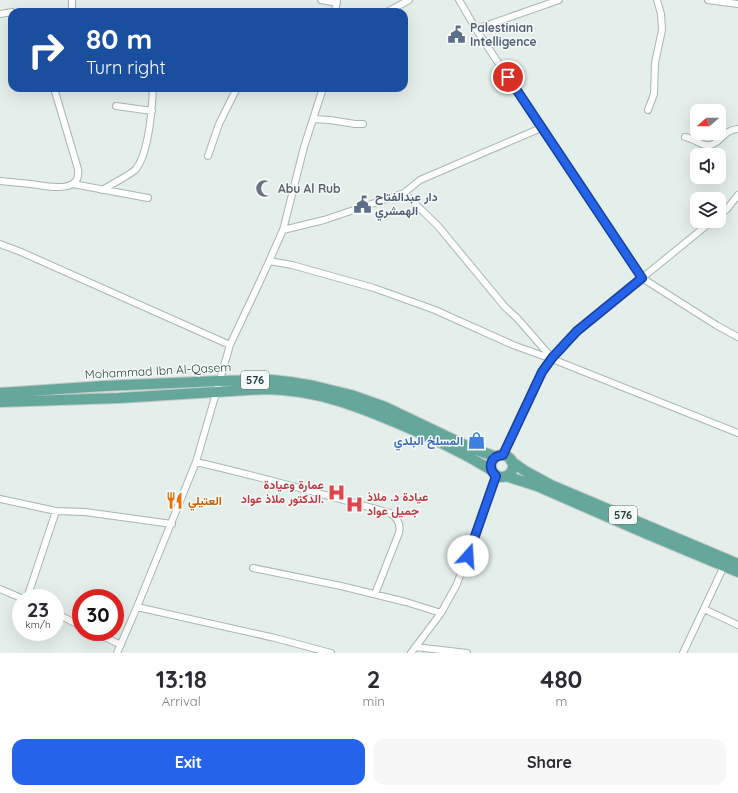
<!DOCTYPE html>
<meta charset="utf-8">
<style>
:root{--surface:#fff;--page:#f7f7f7;--text:#2b2b33;--muted:#7c7c81;--accent:#2563eb}
body{margin:0;font-family:Quicksand,Vazirmatn,sans-serif;background:var(--page);color:var(--text);height:100vh;display:flex;flex-direction:column;font-size:15px;white-space:nowrap}
*{box-sizing:border-box;margin:0}
p{font-size:13px;color:var(--muted)}
.icon{flex:none;width:22px;height:22px;fill:none;stroke:currentColor;stroke-width:2;stroke-linecap:round;stroke-linejoin:round}
.map{position:relative;height:653px;overflow:hidden}
.drawer{display:flex;flex-direction:column;background:var(--surface);flex:1}
.drawer>*{flex:none}
.banner{position:absolute;left:8px;top:8px;width:400px;height:84px;border-radius:12px;box-shadow:0 4px 16px #0002;background:#1a4fa0;color:#fff;overflow:hidden}
.needle{width:26px;rotate:250deg}
.tools{position:absolute;left:690px;top:104px;display:grid;gap:8px}
.tools a{display:grid;place-items:center;width:36px;height:36px;border-radius:8px;background:var(--surface);box-shadow:0 4px 16px #0002;font-size:20px}
.speed{position:absolute;left:12px;top:589px;display:flex;gap:8px;font-size:20px;font-weight:700;text-align:center}
.speed>*{display:grid;place-content:center;width:52px;height:52px;border-radius:50%;background:var(--surface);box-shadow:0 4px 16px #0002;line-height:1}
.speed small{font-size:10px;font-weight:400}
.speed .limit{border:6px solid #d22;background:#fff;color:#111}
.pin{position:absolute;display:grid;place-items:center;width:34px;height:34px;color:#fff;margin:-17px;border:2px solid #fff;border-radius:50%;box-shadow:0 1px 4px #0007}
.me{position:absolute;width:44px;margin:-22px;rotate:19deg;stroke-linejoin:round;filter:drop-shadow(0 0 3px #0008)}
.turn{display:flex;align-items:center;gap:14px;height:84px;padding:0 12px;font-size:18px}
.turn .icon{width:52px;height:52px;stroke-width:2.5}
.turn b{display:block;font-size:28px;line-height:34px}
.eta{display:flex;justify-content:space-evenly;align-items:center;height:68px;text-align:center}
.eta b{font-size:24px;font-weight:700;line-height:28px}
.primary-button{display:flex;gap:8px;margin-top:auto;padding:8px 12px}
.primary-button a{flex:1;height:46px;border-radius:12px;background:var(--accent);color:#fff;font-size:16px;font-weight:700;line-height:46px;text-align:center}
.primary-button a+a{background:var(--page);color:var(--text)}
.map>svg:first-child{display:block}
</style>
<div class="map">
<svg width="738" height="653" viewBox="0 0 738 653">
<rect width="100%" height="100%" fill="#e4eeea"/>
<g fill="none" stroke-linecap="round" stroke-linejoin="round">
<defs>
<path id="street" d="M72,0v12
M321,0l16,3
M459,0l17,29 65,99 39,55 62,95 74,47 22,12
M708,0l30,4
M335,12l2,-12
M387,12l22,-12
M0,14l12,-2
M476,29l83,-29
M116,106l36,5
M648,110l6,-16 1,-31 7,-33 -1,-16 -4,-14
M313,119l17,1 25,4h8
M685,137c9,1 17,10 25,8 11,-2 13,-15 28,-16
M208,156l11,-32 18,-36
M0,181c10,1 21,2 31,3 14,2 51,11 47,-15l-24,-81
M73,184l75,14
M102,190c7,-4 31,-17 34,-21 13,-17 16,-60 17,-81
M404,193l34,33 67,81 12,11 34,39
M719,215l8,-6 11,-14
M283,230l41,-10 80,-27 16,-13 121,-52
M0,244l21,8 209,93
M269,261l23,4 82,23 61,22 78,35 39,14 186,74
M503,455l39,-83 10,-13 25,-28 135,-110
M196,462c66,15 130,33 194,51 8,5 11,11 9,20l-24,61
M0,499l56,12 29,1 87,12
M253,568l88,18 65,16 35,11
M0,589l21,9
M27,598l29,-87
M137,607l138,31 56,15
M704,609l34,16
M55,613l26,13
M94,632l27,13
M415,647l52,6
M117,653l20,-46 59,-145 34,-117 32,-68 21,-47 21,-83 19,-59
M411,653l30,-40 16,-29 39,-108
M683,653l41,-87"/>
<path id="primary" d="M0,393l104,-7 115,-5 53,-1 18,2 24,4 37,9 34,12 84,40 27,10
M0,402l119,-4 147,-9c51,1 92,17 138,37 18,8 37,16 55,26 11,5 22,12 32,18
M491 466a11 11 0 1 1 22 0a11 11 0 1 1-22 0Z
M511,461l14,10 26,14 187,79
M506,476l31,10 110,48 91,38"/>
</defs>
<use href="#street" stroke="#a6b7b2" stroke-width="8"/>
<use href="#primary" stroke="#c1cac8" stroke-width="12"/>
<use href="#street" stroke="#fff" stroke-width="6"/>
<use href="#primary" stroke="#66a79b" stroke-width="10"/>
</g>
<g fill="none" stroke-linecap="round" stroke-linejoin="round">
<defs>
<path id="route" d="M468,556l28,-80c-9,-8 -6,-20 7,-21l39,-83 10,-14 25,-27 65,-53 -134,-201"/>
</defs>
<use href="#route" stroke="#184099" stroke-width="10"/>
<use href="#route" stroke="#2563eb" stroke-width="7"/>
</g>
<defs>
<symbol id="civic-bare" viewBox="-9 -9 18 18"><path d="M-.6-6.5H3V-4.5H.6V-3L4-1V1h2V6H-6V1h2V-1L-.6-3ZM-1.2 2.5V6h2.4V2.5Z" fill="#5c6f8a" stroke="#f5faf8" stroke-width="2.5" paint-order="stroke"/></symbol>
<symbol id="mosque-bare" viewBox="-9 -9 18 18"><path d="M3.5-4.9A6 6 0 1 0 3.5 4.9A5 5 0 1 1 3.5-4.9Z" fill="#6b7280" stroke="#f5faf8" stroke-width="2.5" paint-order="stroke"/></symbol>
<symbol id="shop-bare" viewBox="-9 -9 18 18"><path d="M-5-2.5h2.3a2.7 3.5 0 0 1 5.4 0H5L5.5 6h-11ZM-1.5-2.5h3a1.5 2.3 0 0 0-3 0Z" fill="#3f7fe0" stroke="#f5faf8" stroke-width="2.5" paint-order="stroke"/></symbol>
<symbol id="hospital-bare" viewBox="-9 -9 18 18"><path d="M-5-5h3v3.5h4V-5h3V5h-3V1.5h-4V5h-3Z" fill="#e0444e" stroke="#f5faf8" stroke-width="2.5" paint-order="stroke"/></symbol>
<symbol id="restaurant-bare" viewBox="-9 -9 18 18"><path d="M-5-6h1v4h1v-4h1v4h1v-4h1v5L-1.5 .5V6h-2V.5L-5-1ZM5-6V6H3V1.5H1.5Q1.5-4 5-6Z" fill="#e8710a" stroke="#f5faf8" stroke-width="2.5" paint-order="stroke"/></symbol>
</defs>
<g fill-rule="evenodd">
<use href="#civic-bare" x="444" y="22" width="25" height="25"/>
<use href="#mosque-bare" x="252" y="176" width="25" height="25"/>
<use href="#civic-bare" x="350" y="192" width="25" height="25"/>
<use href="#shop-bare" x="464" y="428" width="25" height="25"/>
<use href="#hospital-bare" x="324" y="480" width="25" height="25"/>
<use href="#restaurant-bare" x="162" y="488" width="25" height="25"/>
<use href="#hospital-bare" x="342" y="492" width="25" height="25"/>
</g>
<g text-anchor="middle" stroke-width="3" stroke-linejoin="round" paint-order="stroke">
<g fill="#f5faf8" stroke="#617874" stroke-width="1">
<rect x="241" y="371" width="28" height="18" rx="3"/>
<rect x="609" y="506" width="28" height="18" rx="3"/>
</g>
<g font-size="11" font-weight="bold" fill="#22413b">
<text x="255" y="384">576</text>
<text x="623" y="519">576</text>
</g>
<g font-size="12" font-weight="bold" fill="#4e5e75" stroke="#f5faf8" text-anchor="start">
<text x="470" y="32">Palestinian<tspan x="470" dy="14">Intelligence</tspan></text>
<text x="375" y="201">دار عبدالفتاح<tspan x="375" dy="14">الهمشري</tspan></text>
</g>
<g font-size="12" font-weight="bold" fill="#5b616d" stroke="#f5faf8" text-anchor="start">
<text x="278" y="193">Abu Al Rub</text>
</g>
<g font-size="12" fill="#22413b" stroke="#f5faf8">
<text transform="translate(158 371) rotate(-3)" y="4">Mohammad Ibn Al-Qasem</text>
</g>
<g font-size="12" font-weight="bold" fill="#366cbe" stroke="#f5faf8" text-anchor="end">
<text x="463" y="445">المسلخ البلدي</text>
</g>
<g font-size="12" font-weight="bold" fill="#be3a42" stroke="#f5faf8" text-anchor="end">
<text x="324" y="489">عمارة وعيادة<tspan x="324" dy="14">الدكتور ملاذ عواد.</tspan></text>
<text x="367" y="501" text-anchor="start">عيادة د. ملاذ<tspan x="367" dy="14">جميل عواد</tspan></text>
</g>
<g font-size="12" font-weight="bold" fill="#c56008" stroke="#f5faf8" text-anchor="start">
<text x="188" y="505">العتيلي</text>
</g>
</g>
</svg>
<div class="tools">
<a><svg class="needle" viewBox="-14 -14 28 28"><path d="M0-13l5 13h-10z" fill="#e53935"/><path d="M0 13l5-13h-10z" fill="#7c7c81"/></svg></a>
<a><svg class="icon" aria-label="sound" viewBox="0 0 24 24"><path d="M4 9h4l5-4v14l-5-4H4zM17 9q2 3 0 6"/></svg></a>
<a><svg class="icon" aria-label="layers" viewBox="0 0 24 24"><path d="M12 4l9 5-9 5-9-5zM3 14l9 5 9-5"/></svg></a>
</div>
<div class="speed"><div>23<small>km/h</small></div><div class="limit">30</div></div>
<div class="pin" style="left:508px;top:77px;background:#d93025"><svg class="icon" aria-label="arrive" viewBox="0 0 24 24"><path d="M6 21V4h12l-3 4 3 4H6"/></svg></div>
<svg class="me" style="left:468px;top:556px" viewBox="-20 -20 40 40"><circle r="19" fill="#fff"/><path d="M0-13L10 11 0 6-10 11z" fill="#2563eb"/></svg>
<div class="banner">
<div class="turn"><svg class="icon" aria-label="right" viewBox="0 0 24 24"><path d="M7 20v-9h11M14 6l5 5-5 5"/></svg><div><b>80 m</b>Turn right</div></div>
</div>
</div>
<section class="drawer">
<div class="eta">
<div><b>13:18</b><p>Arrival</p></div>
<div><b>2</b><p>min</p></div>
<div><b>480</b><p>m</p></div>
</div>
<div class="primary-button"><a>Exit</a><a>Share</a></div>
</section>
